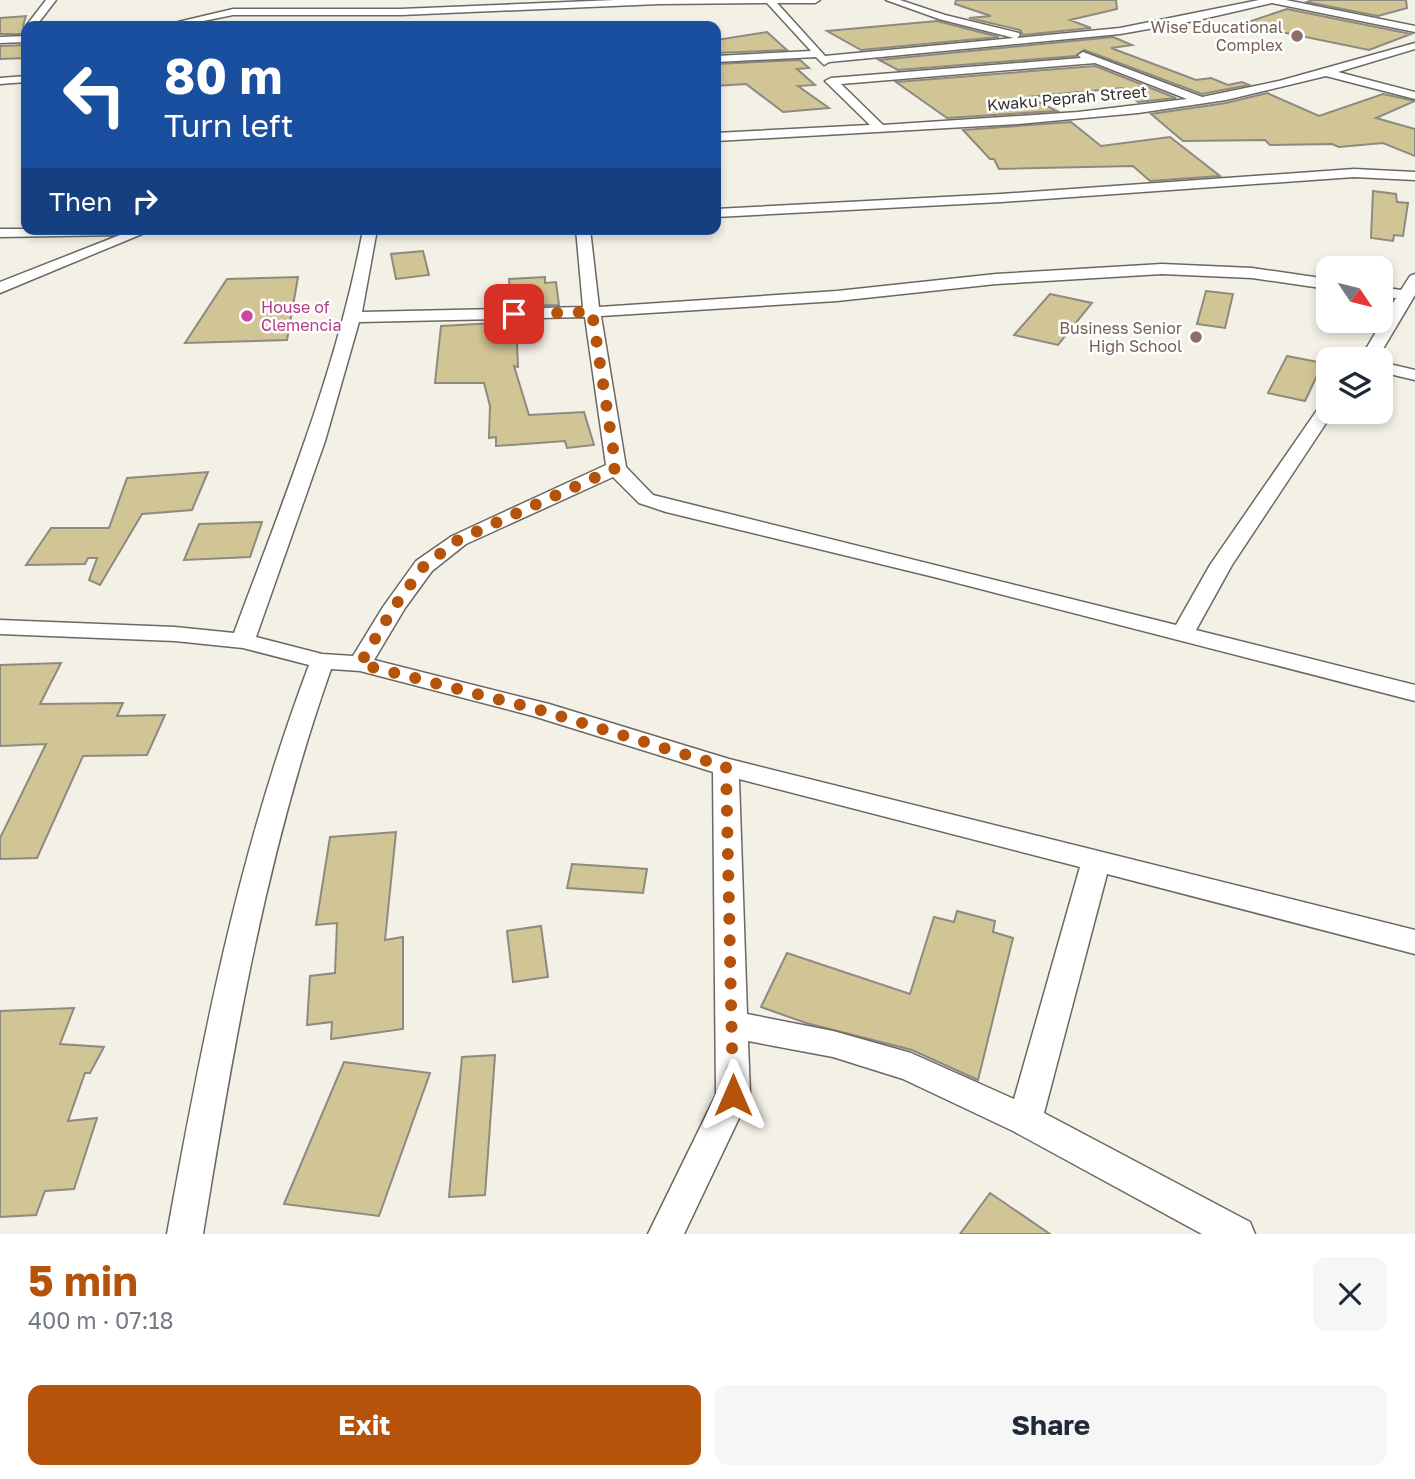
<!DOCTYPE html>
<meta charset="utf-8">
<style>
:root{--surface:#fff;--page:#f6f6f7;--text:#1f2937;--muted:#747a83;--accent:#b45309}
body{margin:0;font-family:"Golos Text",sans-serif;background:var(--page);color:var(--text);height:100vh;display:flex;flex-direction:column;font-size:26px;white-space:nowrap}
*{box-sizing:border-box;margin:0}
p{font-size:23px;color:var(--muted)}
.icon{flex:none;width:38px;height:38px;fill:none;stroke:currentColor;stroke-width:2;stroke-linecap:round;stroke-linejoin:round}
.map{position:relative;height:1234px;overflow:hidden}
.panel{display:flex;flex-direction:column;background:var(--surface);flex:1}
.panel>*{flex:none}
.hud{position:absolute;left:21px;top:21px;width:700px;height:214px;border-radius:14px;box-shadow:0 4px 10px #0003;background:#1a4fa0;color:#fff;overflow:hidden}
.needle{width:46px;rotate:125deg}
.tools{position:absolute;left:1316px;top:256px;display:grid;gap:14px}
.tools a{display:grid;place-items:center;width:77px;height:77px;border-radius:14px;background:var(--surface);box-shadow:0 4px 10px #0003;font-size:35px}
.pin{position:absolute;display:grid;place-items:center;width:60px;height:60px;color:#fff;margin:-30px;border-radius:14px;box-shadow:0 4px 10px #0006}
.me{position:absolute;width:77px;margin:-38px;rotate:0deg;stroke-linejoin:round;filter:drop-shadow(0 0 5px #0008)}
.turn{display:flex;align-items:center;gap:24px;height:147px;padding:0 28px;font-size:32px}
.turn .icon{width:91px;height:91px;stroke-width:2.5}
.turn b{display:block;font-size:49px;line-height:60px}
.then{display:flex;align-items:center;height:66px;padding:0 28px;background:#0003;gap:14px;font-size:26px}
.round{display:grid;place-items:center;flex:none;width:74px;height:74px;border-radius:14px;background:var(--page)}
.summary{display:flex;align-items:center;justify-content:space-between;height:119px;padding:0 28px}
h1{font-size:42px;font-weight:700;line-height:52px;color:var(--accent)}
.action{display:flex;gap:14px;margin-top:auto;padding:14px 28px}
.action a{flex:1;height:80px;border-radius:14px;background:var(--accent);color:#fff;font-size:28px;font-weight:700;line-height:80px;text-align:center}
.action a+a{background:var(--page);color:var(--text)}
.map>svg:first-child{display:block}
</style>
<div class="map">
<svg width="1415" height="1234" viewBox="0 0 1415 1234">
<rect width="100%" height="100%" fill="#f3f0e6"/>
<path fill="#d2c595" stroke="#8c8a81" stroke-width="2" d="M956,0h160l1,9 -47,11 21,8 -68,7 -3,-5 -51,-12 22,-2 -36,-12z
M1312,0h94l1,8 -29,8 -71,-14z
M1287,9l124,25 -42,16 -127,-26z
M26,16l-3,10 3,8h-26v-16z
M937,21l62,16 -138,13 -34,-19z
M767,32l20,18 -71,3v-13z
M1113,37l19,8 -21,3 85,32 15,-2 17,7 14,-3 7,3 -47,9 -118,-44 -8,6 -178,14 -19,-10z
M26,45v13l-26,1v-13z
M800,60l9,8 -12,1 18,16 -17,1 31,22 -46,4 -37,-28 -30,2v-22z
M1095,66l81,32 -38,4 -16,-14 -94,9 29,14 -110,7 -51,-36z
M1267,93l52,23 64,-22 32,7 -39,17 39,11v27l-32,-13 -44,4 -7,-3 -62,1 -5,-5 -82,1 -32,-27 75,-11z
M1071,122l30,24 69,-9 50,39 -70,5 -17,-15 -134,3 -5,-10h-4l-27,-29z
M1373,191l23,3 1,8 11,1 -5,33 -9,-1 -1,6 -22,-3z
M423,251l6,24 -33,4 -5,-25z
M298,277l-11,63 -102,3 42,-64z
M545,277v6l11,-1 3,23 -48,1 -2,-27z
M1206,291l27,3 -8,34 -28,-4z
M1050,294l42,9 -34,42 -44,-10z
M516,322l2,45 -4,-1 15,49 55,-3 10,33 -27,3 -2,-7 -69,5v-9l-7,1 1,-32 -6,-23h-49l6,-57z
M1287,356l36,7 -18,38 -37,-8z
M208,472l-16,38 -50,4 -42,71 -11,-5 8,-22h-9l-3,6 -59,1 25,-37h58l18,-50z
M262,522l-12,35 -66,3 15,-36z
M61,663l-21,41 83,-1 -6,13 48,-1 -18,40 -64,1 -46,102 -37,1v-21l46,-94 -46,2v-81z
M396,832l-11,108 18,-3v92l-72,10 1,-17 -25,3 3,-49 25,-3 2,-50 -21,2 14,-88z
M572,864l75,5 -4,24 -76,-5z
M957,911l38,10 -2,11 20,6 -35,142 -66,-30 -106,-27 -45,-16 26,-54 123,41 24,-77 20,5z
M541,926l7,51 -35,5 -6,-51z
M74,1008l-14,36 44,3 -14,26h-5l-17,48 29,-3 -23,71 -29,2 -9,24 -36,2v-206z
M495,1055l-10,140 -36,2 13,-140z
M344,1062l86,11 -51,143 -95,-12z
M990,1193l60,41h-90z"/>
<g fill="none" stroke-linecap="round" stroke-linejoin="round">
<defs>
<path id="street" d="M46,0h10l-20,26h-10z
M615,0h205l-5,3h-38l48,53 189,-18 -75,-19 -53,-19h14l45,15 74,18 1,2 -3,3 103,-10 139,-28h27l129,26v6l-143,-29 -78,18 -74,13 -291,28 -5,3 -8,-8 -100,5v-6l95,-5 -44,-48 -108,1 -258,11h-168l-50,10 -5,-3 55,-13h168z
M26,36v6l-26,1v-6z
M1415,43v6l-77,23 77,20v7l-89,-23 -100,24 -88,13 -120,11 -302,17v-8l154,-8 -43,-42 -2,-2 6,-3 250,-20 -3,-3 5,-3 119,45 77,-16zM1095,63l92,36 -109,13 -195,13 -42,-41z
M26,76v6l-26,2v-6z
M1354,169l61,3v8l-61,-3 -353,25 -285,15v-8l285,-15z
M0,229h154l-154,64v-11l120,-47 -120,2z
M360,229h14l2,6 -14,77 221,-5 -7,-78h14l9,78 238,-16 159,-17 166,-10 90,4 76,11v10l-76,-11 -90,-4 -166,10 -159,17 -236,15 25,151 27,28 523,130 34,-60 112,-162 6,-1v9h6l-102,154 -36,65 219,55v16l-481,-124 -268,-65 -27,-9 -26,-26 -147,67 -34,27 -27,37 -31,52 175,44 180,55 686,171v24l-308,-80 -63,239 206,109 5,12h-53l-189,-103 -110,-52 -70,-22 -85,-16 2,54 -66,139h-36l68,-139 -3,-323 -180,-56 -173,-45 -29,-2c-65,184 -97,373 -128,565h-36c35,-194 72,-384 142,-569l-66,-17 -68,-7 -175,-7v-14l175,7 59,6c49,-132 102,-261 128,-398zM585,317l21,148 -154,71 -36,25 -33,46 -30,49 -31,-2 -66,-17 69,-196 34,-119zM739,779l341,88 -66,232 -103,-46 -78,-22 -86,-17z
M1415,274v21l-38,64h-17l36,-61 -15,-1v-10l20,3 9,-14z
M1381,362l34,8v10l-34,-8z"/>
</defs>
<use href="#street" stroke="#6a6860" stroke-width="3"/>
<use href="#street" fill="#fff" fill-rule="evenodd"/>
</g>
<g fill="none" stroke-linecap="round" stroke-linejoin="round">
<path stroke="#b45309" stroke-width="12" stroke-dasharray="0 21.6" d="M514,314l78,-2 24,156 -158,72 -34,26 -30,41 -34,57 180,46 186,57 7,328"/>
</g>
<g fill="#8d6e63" stroke="#fff" stroke-width="2.5">
<circle cx="1297" cy="36" r="7"/>
<circle cx="1196" cy="337" r="7"/>
</g>
<circle fill="#d1479c" stroke="#fff" stroke-width="2.5" cx="247" cy="316" r="7"/>
<g text-anchor="middle" stroke-width="5" stroke-linejoin="round" paint-order="stroke">
<g font-size="16" fill="#785e54" stroke="#fff" text-anchor="end">
<text x="1283" y="33">Wise Educational<tspan x="1283" dy="18">Complex</tspan></text>
<text x="1182" y="334">Business Senior<tspan x="1182" dy="18">High School</tspan></text>
</g>
<g font-size="16" fill="#343330" stroke="#fff">
<text transform="translate(1067 98) rotate(-5)" y="6">Kwaku Peprah Street</text>
</g>
<g font-size="16" fill="#b23c85" stroke="#fff" text-anchor="start">
<text x="261" y="313">House of<tspan x="261" dy="18">Clemencia</tspan></text>
</g>
</g>
</svg>
<div class="tools">
<a><svg class="needle" viewBox="-14 -14 28 28"><path d="M0-13l5 13h-10z" fill="#e53935"/><path d="M0 13l5-13h-10z" fill="#747a83"/></svg></a>
<a><svg class="icon" aria-label="layers" viewBox="0 0 24 24"><path d="M12 4l9 5-9 5-9-5zM3 14l9 5 9-5"/></svg></a>
</div>
<div class="pin" style="left:514px;top:314px;background:#d93025"><svg class="icon" aria-label="arrive" viewBox="0 0 24 24"><path d="M6 21V4h12l-3 4 3 4H6"/></svg></div>
<svg class="me" style="left:733px;top:1095px" viewBox="-20 -20 40 40"><path d="M0-17L14 15 0 8-14 15z" fill="#b45309" stroke="#fff" stroke-width="4"/></svg>
<div class="hud">
<div class="turn"><svg class="icon" aria-label="left" viewBox="0 0 24 24"><path d="M17 20v-9H6M10 6l-5 5 5 5"/></svg><div><b>80 m</b>Turn left</div></div>
<div class="then">Then<svg class="icon" aria-label="right" viewBox="0 0 24 24"><path d="M7 20v-9h11M14 6l5 5-5 5"/></svg></div>
</div>
</div>
<section class="panel">
<div class="summary"><div><h1>5 min</h1><p>400 m · 07:18</p></div><a class="round"><svg class="icon" aria-label="close" viewBox="0 0 24 24"><path d="M6 6l12 12M18 6L6 18"/></svg></a></div>
<div class="action"><a>Exit</a><a>Share</a></div>
</section>
